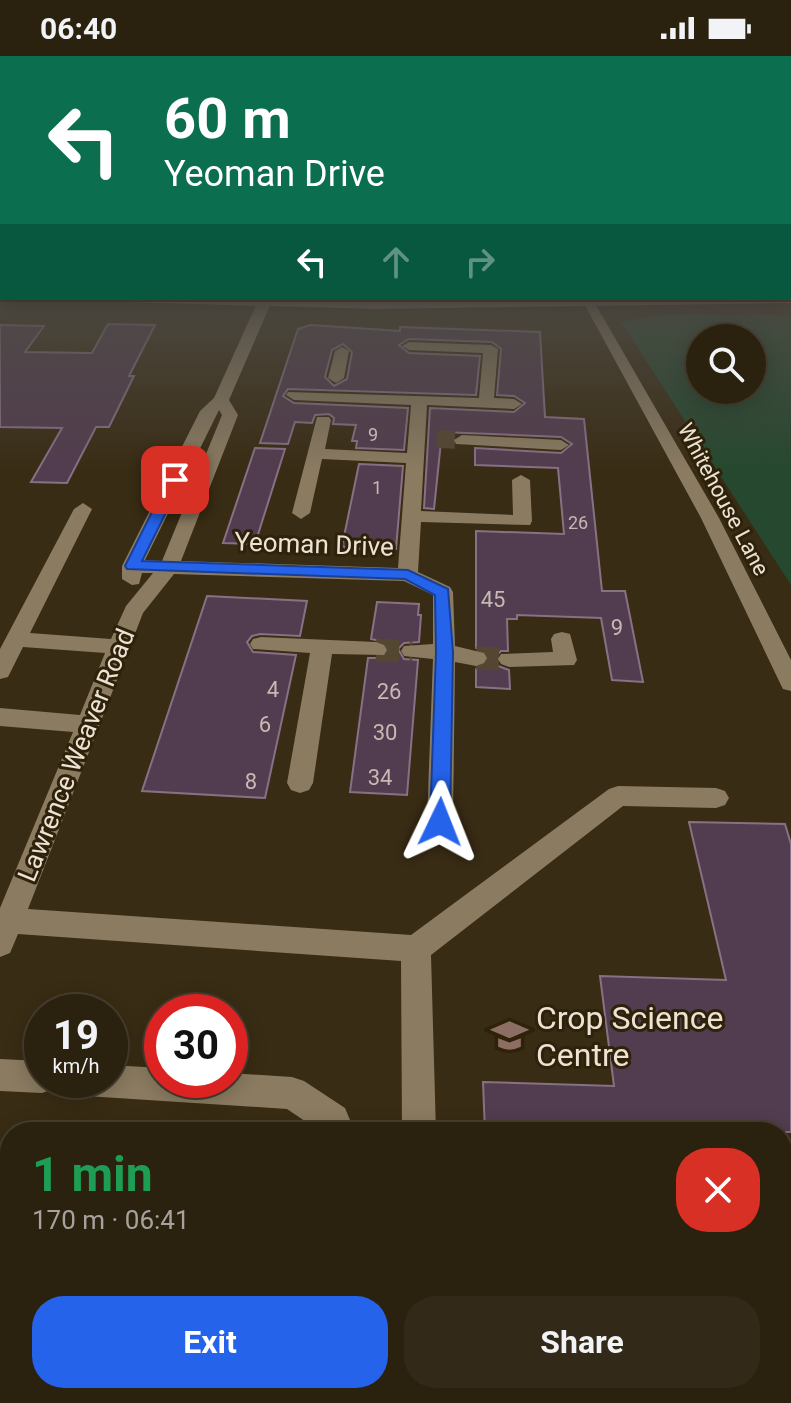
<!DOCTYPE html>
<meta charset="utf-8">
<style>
:root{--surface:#2b210f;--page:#332918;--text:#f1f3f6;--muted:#a6a39e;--line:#473e2f;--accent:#2563eb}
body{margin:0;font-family:Roboto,sans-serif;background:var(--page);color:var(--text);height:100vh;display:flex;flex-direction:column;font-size:30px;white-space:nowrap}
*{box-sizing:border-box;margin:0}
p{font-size:26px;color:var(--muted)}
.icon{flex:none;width:44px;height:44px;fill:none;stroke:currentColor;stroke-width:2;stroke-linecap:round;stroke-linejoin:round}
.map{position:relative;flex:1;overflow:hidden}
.sheet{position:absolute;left:0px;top:1066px;width:792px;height:282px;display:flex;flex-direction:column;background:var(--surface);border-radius:32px 32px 0 0;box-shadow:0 4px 20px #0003,0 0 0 2px var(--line)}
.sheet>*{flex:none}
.guide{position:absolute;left:0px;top:0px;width:792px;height:244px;box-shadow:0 4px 20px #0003,0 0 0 2px var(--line);background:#0b6e4f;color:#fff;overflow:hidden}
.fabs{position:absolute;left:686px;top:268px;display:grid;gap:16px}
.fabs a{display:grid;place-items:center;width:80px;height:80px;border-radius:50%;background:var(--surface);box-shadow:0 4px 20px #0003,0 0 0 2px var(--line);font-size:40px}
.speed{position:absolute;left:24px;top:938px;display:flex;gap:16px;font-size:40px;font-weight:700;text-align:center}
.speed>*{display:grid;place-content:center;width:104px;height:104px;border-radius:50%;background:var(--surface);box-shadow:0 4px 20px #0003,0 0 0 2px var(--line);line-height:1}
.speed small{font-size:20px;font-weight:400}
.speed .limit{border:12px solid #d22;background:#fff;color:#111}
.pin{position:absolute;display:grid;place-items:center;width:68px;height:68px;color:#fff;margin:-34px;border-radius:16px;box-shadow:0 4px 12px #0006}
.me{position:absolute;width:88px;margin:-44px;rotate:2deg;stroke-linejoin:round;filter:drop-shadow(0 0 6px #0008)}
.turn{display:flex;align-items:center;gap:28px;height:168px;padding:0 32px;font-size:36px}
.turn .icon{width:104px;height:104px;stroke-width:2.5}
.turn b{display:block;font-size:56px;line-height:68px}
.lanes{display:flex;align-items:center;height:76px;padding:0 32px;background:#0003;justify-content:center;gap:40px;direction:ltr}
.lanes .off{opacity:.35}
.round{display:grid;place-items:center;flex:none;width:84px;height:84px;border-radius:32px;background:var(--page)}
.head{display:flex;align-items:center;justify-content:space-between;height:136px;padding:0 32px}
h1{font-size:48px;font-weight:700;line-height:60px;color:#1e9e55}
.primary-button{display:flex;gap:16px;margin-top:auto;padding:16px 32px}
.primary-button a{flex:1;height:92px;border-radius:32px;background:var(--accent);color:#fff;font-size:32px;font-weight:700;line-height:92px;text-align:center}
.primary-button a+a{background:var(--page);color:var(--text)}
.status{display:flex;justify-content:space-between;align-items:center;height:56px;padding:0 40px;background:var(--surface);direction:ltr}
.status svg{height:22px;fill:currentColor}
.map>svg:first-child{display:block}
</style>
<div class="status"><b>06:40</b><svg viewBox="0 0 49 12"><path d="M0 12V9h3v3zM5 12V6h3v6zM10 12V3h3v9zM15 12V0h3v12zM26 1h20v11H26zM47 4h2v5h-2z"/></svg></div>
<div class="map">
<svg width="791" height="1347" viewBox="0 0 791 1347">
<rect width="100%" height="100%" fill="#392c14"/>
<path fill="#26482f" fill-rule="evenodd" d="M666,258l125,1v270l-170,-263zM700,282h52v52h-52z"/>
<path fill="#523c4f" stroke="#887085" stroke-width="2" fill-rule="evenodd" d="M108,268l47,1 -26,51h5l-25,51h-13l-29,56 -36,-1 31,-54 -62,-1v-102l44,1 -19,26 67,1z
M310,269l90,6v-4l140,5 5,85 39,2 18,172h23l18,91 -31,-2 -11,-62 -84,-3v4h-10l1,32h-7l-6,6 3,9 11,4 1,19 -34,-2v-18l9,-3 5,-6 -3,-9 -11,-3v-117l88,3 -6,-66 -83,-3v-17l86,5 11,-9 -11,-7 -119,-5 -8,77 -10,-1 6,-100 84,4 11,-9 -11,-7 -17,-1 4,-46 -9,-7 -83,-3 -10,6 10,8 71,3 -4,39 -188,-6 -5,7 11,7 114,5 -4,42 -48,-2 1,-7h-5l4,-16 -23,-1 1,-6 -5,-4 -14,1 -3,8 -17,-1 -7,22 -28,-1 38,-114zM343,288l9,8 -5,27 -13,7 -9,-9 7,-27z
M255,392l30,1 -30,95 -32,-1z
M359,408l44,2 -7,83h-51v-2l-3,-1z
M207,540l100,5 -7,35 -40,-2 -8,2 -5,6 6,10 43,3 -31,143 -123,-7z
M377,546l42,2 -1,11h3l-2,27 -15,1 -6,6 6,10 14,1 -11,135 -57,-3 18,-134h16l6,-6 -5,-10 -14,-3z
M689,766l96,2 6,20v288h-306l-2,-50 131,4 -14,-110 126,4z"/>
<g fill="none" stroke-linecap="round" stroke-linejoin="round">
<path stroke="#544731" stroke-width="18" stroke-dasharray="18 9" stroke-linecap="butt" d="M437,383l25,1"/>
<path stroke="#544731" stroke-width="23" stroke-dasharray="23 11" stroke-linecap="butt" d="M376,594l36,1
M476,602l33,1"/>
<path fill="#8b7b61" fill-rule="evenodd" d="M581,242l12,2 126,218 72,142v31l-8,-2 -3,-6 -79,-165z
M264,243l7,4 -42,97 9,15 -57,146 217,7 8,-105 -84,-4 -12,54 -9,6 -9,-6 25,-96h12l2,3 -6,29 82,4 4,-48 -117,-5 -8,-5 2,-3 191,6 4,-45 -74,-3 -7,-4 7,-4 82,3 7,4 -4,49 20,1 8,5 -8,5 -87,-4 -6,106 92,4 -1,-35 9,-5 9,5 2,41 -2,4 -109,-3 -3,50 32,15 3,5 2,54 29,7 3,5 -3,5 -8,3 -21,-4 -2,157 6,10 -4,8c-15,5 -21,-2 -28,-15l6,-163 -29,-3 -3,-5 3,-5 29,-2v-49l-29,-14 -230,-7 -31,39 -115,296 383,26 198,-146 9,-3 98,2 9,3 4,7 -4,7 -9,3 -93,-2 -192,149 5,177h-34l-1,-171 -383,-27 -8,19 -10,4v-49l73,-176 -73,-6v-18l80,7 25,-62 -82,-6 -15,30 -8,2v-30l74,-140 9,-6 9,6 -62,124 81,6 15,-33 27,-33h-11l-3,11 -7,1 -10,-6v-13l78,-155 14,-13 43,-95zM219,354l3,5 -60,146 -17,-1z
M342,291l7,4 -5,27 -8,5 -8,-5 7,-27z
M462,379l99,5 8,5 -8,5 -105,-6 -2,-4z
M562,576l8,2 7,26 -3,5 -65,2 -8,-3 -3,-5 3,-5 52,-2 -2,-13 3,-5z
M261,581l115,5 8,3 3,5 -3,5 -52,-1 -19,129 -4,7 -9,3 -9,-3 -4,-7 23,-130 -57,-4 -3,-5 3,-5z
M0,1003l42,2v19h15l-3,9 -12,4 -42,-2z
M110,1009l52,3v12h68v-7l62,4 12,4 41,27 10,24h-34l-34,-23 -201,-13 -12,-4 -4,-12h40z
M49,1338h40l-3,9h-40z
M308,1338h40l-1,9h-40z
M440,1338h40l2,9h-40z"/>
<path fill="#b88184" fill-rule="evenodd" d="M0,230h2v8h-2z
M791,239v8l-414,6 -252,-7 -7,-4 259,3 413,-3z"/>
</g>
<linearGradient id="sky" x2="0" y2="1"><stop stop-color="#1f180b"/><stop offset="0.55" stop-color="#4e4b45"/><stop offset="1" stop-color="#4e4b45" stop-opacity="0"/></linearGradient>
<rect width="791" height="416" fill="url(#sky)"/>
<path fill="#2563eb" stroke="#184099" stroke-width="2" d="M175,420l7,4 -40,81 266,9 40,19 5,63 -3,170 -3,6h-14l-3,-6 6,-170 -1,-57 -30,-16 -278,-10 -2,-3 43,-86z"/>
<defs>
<symbol id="university-bare" viewBox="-9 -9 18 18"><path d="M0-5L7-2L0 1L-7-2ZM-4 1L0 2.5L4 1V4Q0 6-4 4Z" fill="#8d6e63" stroke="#2f220a" stroke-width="2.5" paint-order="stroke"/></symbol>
</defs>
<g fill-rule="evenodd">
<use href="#university-bare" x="484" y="954" width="51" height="51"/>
</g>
<g text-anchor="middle" stroke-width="6" stroke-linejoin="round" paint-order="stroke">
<g font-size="18" fill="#c6b9b4">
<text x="373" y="385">9</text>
<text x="377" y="438">1</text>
<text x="578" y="473">26</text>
</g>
<g font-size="22" fill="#ece3d5" stroke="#2f220a">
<text transform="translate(724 443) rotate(62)" y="8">Whitehouse Lane</text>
</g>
<g font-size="22" fill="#c6b9b4">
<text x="493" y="551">45</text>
<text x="617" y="579">9</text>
<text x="273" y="641">4</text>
<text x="389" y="643">26</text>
<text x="265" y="676">6</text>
<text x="385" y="684">30</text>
<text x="380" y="729">34</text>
<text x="251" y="733">8</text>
</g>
<g font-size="26" fill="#ece3d5" stroke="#2f220a">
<text transform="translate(314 488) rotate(2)" y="9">Yeoman Drive</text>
<text transform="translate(76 699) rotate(-68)" y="9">Lawrence Weaver Road</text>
</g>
<g font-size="32" fill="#ece3d5" stroke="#2f220a" text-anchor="start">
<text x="536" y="973">Crop Science<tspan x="536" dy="37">Centre</tspan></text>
</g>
</g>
</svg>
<div class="fabs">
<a><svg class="icon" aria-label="search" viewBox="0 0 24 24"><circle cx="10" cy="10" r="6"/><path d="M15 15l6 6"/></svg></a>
</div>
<div class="speed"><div>19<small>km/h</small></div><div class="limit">30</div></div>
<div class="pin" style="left:175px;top:424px;background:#d93025"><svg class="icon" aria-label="arrive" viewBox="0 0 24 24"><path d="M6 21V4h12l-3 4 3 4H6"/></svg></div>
<svg class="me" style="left:440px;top:766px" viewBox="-20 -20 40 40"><path d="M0-17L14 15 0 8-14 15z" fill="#2563eb" stroke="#fff" stroke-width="4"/></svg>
<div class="guide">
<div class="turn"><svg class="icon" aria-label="left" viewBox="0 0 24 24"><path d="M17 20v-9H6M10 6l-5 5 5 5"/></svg><div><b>60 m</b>Yeoman Drive</div></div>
<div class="lanes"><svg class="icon" aria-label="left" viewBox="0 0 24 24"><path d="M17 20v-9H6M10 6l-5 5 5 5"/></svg><svg class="icon off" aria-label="ahead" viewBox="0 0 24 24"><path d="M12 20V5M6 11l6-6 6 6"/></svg><svg class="icon off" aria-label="right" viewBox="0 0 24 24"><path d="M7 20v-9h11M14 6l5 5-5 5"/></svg></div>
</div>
<section class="sheet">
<div class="head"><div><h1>1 min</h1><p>170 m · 06:41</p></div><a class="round" style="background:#d93025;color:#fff"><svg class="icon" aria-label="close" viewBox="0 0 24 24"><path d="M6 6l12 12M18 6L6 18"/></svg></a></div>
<div class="primary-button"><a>Exit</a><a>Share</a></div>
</section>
</div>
